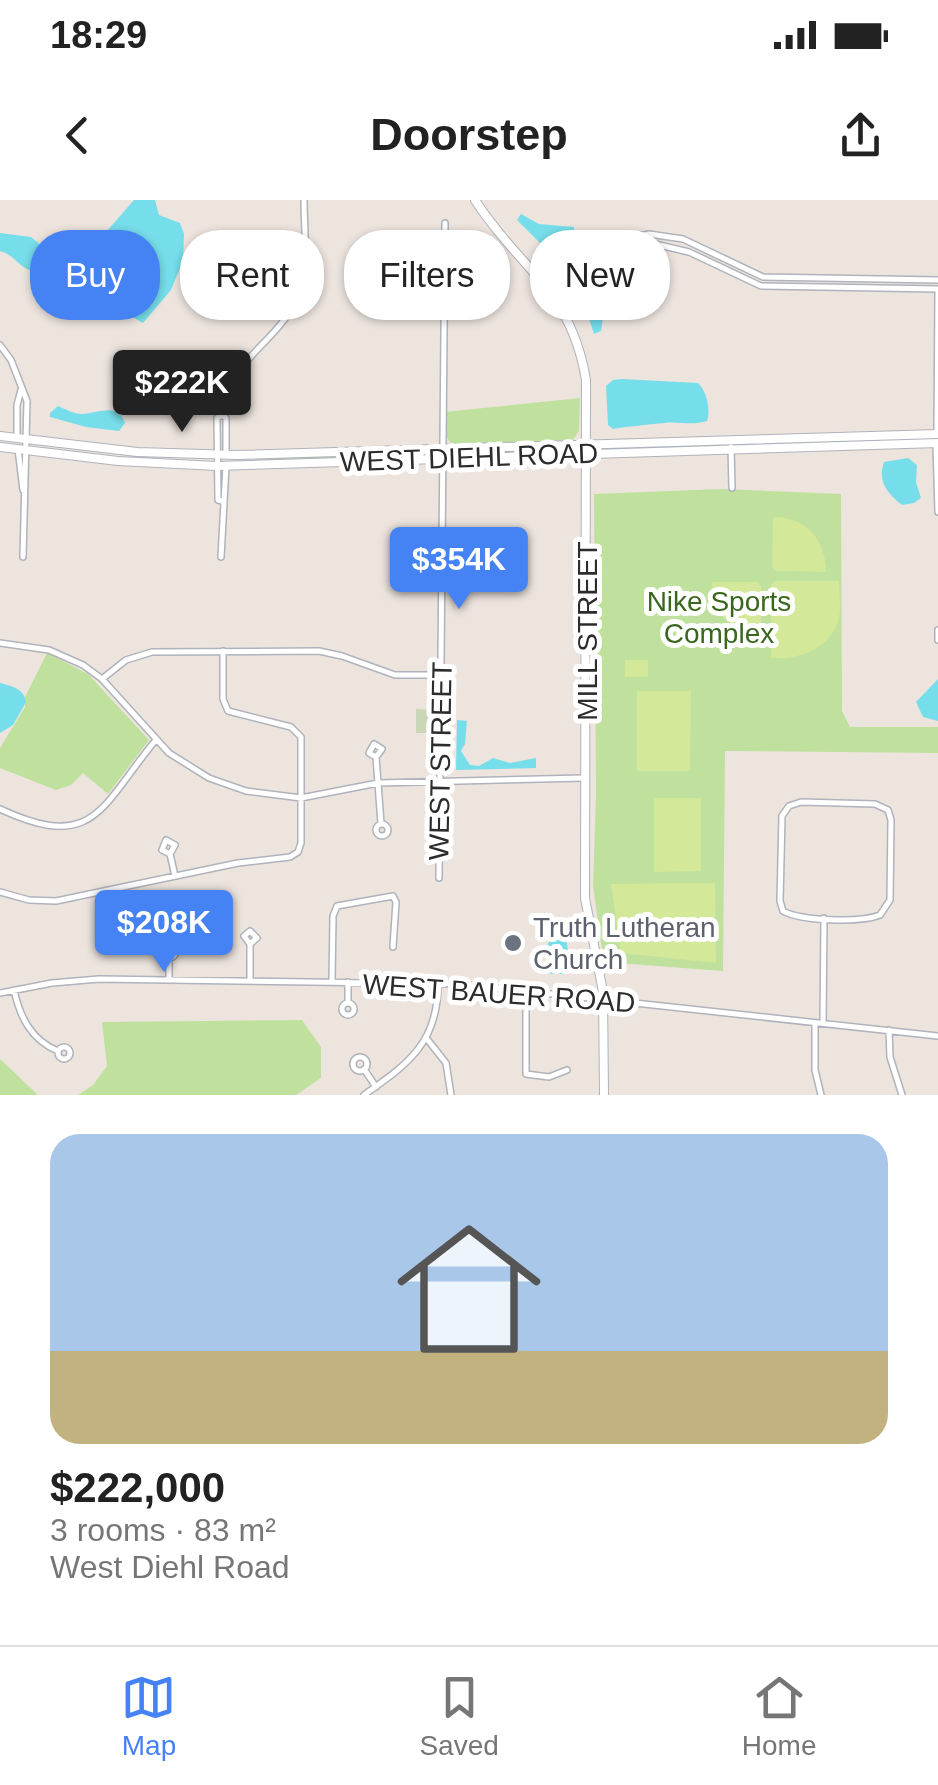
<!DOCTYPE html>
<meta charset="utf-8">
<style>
:root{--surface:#fff;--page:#f2f2f2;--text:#222;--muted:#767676;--line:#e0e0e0;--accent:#4582f3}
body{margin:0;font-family:Helvetica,sans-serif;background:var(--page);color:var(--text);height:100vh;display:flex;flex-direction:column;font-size:38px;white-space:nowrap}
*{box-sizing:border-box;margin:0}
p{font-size:32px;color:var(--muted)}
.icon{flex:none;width:55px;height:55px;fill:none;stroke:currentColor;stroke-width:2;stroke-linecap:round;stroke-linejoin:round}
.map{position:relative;height:895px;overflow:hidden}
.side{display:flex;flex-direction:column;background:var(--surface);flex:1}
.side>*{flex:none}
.hud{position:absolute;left:30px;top:30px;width:880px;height:90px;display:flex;gap:20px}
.price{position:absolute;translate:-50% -85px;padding:0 22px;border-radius:10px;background:var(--accent);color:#fff;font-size:32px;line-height:65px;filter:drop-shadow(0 2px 5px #0008)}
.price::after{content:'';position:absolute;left:50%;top:60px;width:30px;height:22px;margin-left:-15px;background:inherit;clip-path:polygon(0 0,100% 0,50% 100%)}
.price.selected{background:#222;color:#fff}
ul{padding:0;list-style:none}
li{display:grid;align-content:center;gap:20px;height:530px;padding:0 50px}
li span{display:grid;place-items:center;height:310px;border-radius:30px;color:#555}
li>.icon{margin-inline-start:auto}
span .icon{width:180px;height:180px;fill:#fffc;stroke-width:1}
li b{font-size:42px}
.tag{padding:0 35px;border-radius:40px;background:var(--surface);box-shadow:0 2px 8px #0004;font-size:35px;line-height:90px}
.tag.selected{background:var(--accent);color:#fff}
.status{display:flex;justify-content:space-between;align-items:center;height:70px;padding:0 50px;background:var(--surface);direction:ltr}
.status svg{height:28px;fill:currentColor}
header{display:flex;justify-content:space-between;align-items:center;height:130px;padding:0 50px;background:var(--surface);font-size:45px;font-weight:800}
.menu{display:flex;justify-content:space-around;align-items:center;height:140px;border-top:2px solid var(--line);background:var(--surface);font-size:28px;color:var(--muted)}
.menu a{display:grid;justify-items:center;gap:5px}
.menu .selected{color:var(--accent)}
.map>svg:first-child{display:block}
.green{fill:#bfe19d}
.cemetery{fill:#cbd6b6}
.pitch{fill:#d3e899}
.water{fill:#76deea}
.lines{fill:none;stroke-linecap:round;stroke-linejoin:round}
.street-casing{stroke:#afb3bb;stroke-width:8}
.secondary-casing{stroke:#afb3bb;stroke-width:10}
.street{stroke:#fff;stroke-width:5}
.secondary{stroke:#fff;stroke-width:8}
.worship-dot{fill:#6b7280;stroke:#fff;stroke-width:4}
.labels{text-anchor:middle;stroke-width:10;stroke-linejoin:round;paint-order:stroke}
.street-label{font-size:28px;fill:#2c2c2c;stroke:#fff}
.park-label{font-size:28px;fill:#39671d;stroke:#fff}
.worship-label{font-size:28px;fill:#5b616d;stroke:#fff;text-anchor:start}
</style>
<div class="status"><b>18:29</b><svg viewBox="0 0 49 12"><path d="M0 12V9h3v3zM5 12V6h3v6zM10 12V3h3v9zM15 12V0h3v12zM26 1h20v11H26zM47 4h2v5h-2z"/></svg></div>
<header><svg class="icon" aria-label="back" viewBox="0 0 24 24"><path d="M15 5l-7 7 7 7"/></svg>Doorstep<svg class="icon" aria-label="share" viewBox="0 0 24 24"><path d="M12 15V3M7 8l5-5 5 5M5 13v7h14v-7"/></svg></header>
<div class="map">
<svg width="938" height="895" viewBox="0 0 938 895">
<rect width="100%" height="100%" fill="#ede4de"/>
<!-- green -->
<path class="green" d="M580 198 579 231 573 240 453 246 447 238 445 212Z
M433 252 359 259 237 262 311 255Z
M722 289 841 294 842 511 850 527H938V553L725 551 723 771 604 762 593 686 596 593 594 294Z
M47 453 88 474 149 540 108 594 83 573 71 585 56 590 0 568V548L25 507V497Z
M302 820 321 847V878L296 895H78L93 885 107 866 102 822Z
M0 858V859L38 895H0Z"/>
<!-- cemetery -->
<path class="cemetery" d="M416 509 434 510V533H416Z"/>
<!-- pitch -->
<path class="pitch" d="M773 317C806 317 826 340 826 372L777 371 772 367Z
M775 381H839C839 394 842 410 838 422 830 448 797 461 771 458V384Z
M712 382H758L761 386V432C732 432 710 413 712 382Z
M625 460H648V477H625Z
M637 491H691L690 571H637Z
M654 598H701V671L654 672Z
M715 683 716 763 621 753 611 684Z"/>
<!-- water -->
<path class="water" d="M134 0H155L159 15 180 23 184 34 183 61 171 90 143 123 129 115 101 85 93 70 70 55 93 47Z
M521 14 539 24 574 27V32L561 47 546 49 517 20Z
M0 33 31 37 52 54 53 63 38 72C20 71 16 55 0 51Z
M594 78 603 79C604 94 604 116 601 131L594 134 583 100Z
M622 179 698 183C707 192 711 210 707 221 691 226 679 221 664 223 646 225 630 226 613 229L608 225 606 186 613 180Z
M58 206C65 209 74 214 82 214 99 213 117 202 125 223L119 231 86 227 50 217V213Z
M908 258 917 265 916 282 921 298 914 303 902 305C888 294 877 282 884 262Z
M938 479V521L923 517 916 502Z
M0 483C11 486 24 488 26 502L13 525 0 533Z
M457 520 467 521 465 544 461 551 470 565 479 566 493 558 510 563 536 558V568L456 570Z
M554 719 562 721 564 726 571 770 566 774H551L547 768 549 734Z"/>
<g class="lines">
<!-- street casing -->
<g class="street-casing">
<path id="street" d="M545 83 589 51 609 42 649 34 683 39 763 77 938 80
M550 90 612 50 655 44 689 52 761 86 938 89
M0 145 11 160 27 201 23 357
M222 215 226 218V255
M937 234 938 90
M17 238V205L21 190
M936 245 938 312
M731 247 732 288
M18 249 23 290
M222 301 218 300 217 218 222 215C226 162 276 144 296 100 310 70 304 32 304 0
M221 357 226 266
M938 430V440
M0 443 49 450 83 465 102 479 169 553 209 578 246 591 301 598 378 583 584 578
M102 479 126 460 152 452 319 451 342 456 395 475H441
M376 557 369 553 374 544 382 549 376 557 381 623
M801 602 875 604 888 610 891 620 890 700 880 715C860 723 801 721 783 711L780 701 782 616 789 606Z
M0 609C95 653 101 606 155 541
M376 630a6 6 0 1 1 12 0a6 6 0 1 1-12 0Z
M170 654 162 650 166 640 175 645 170 654 175 676
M439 678 445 23
M0 692 29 700 56 701 238 663 290 657 298 652 301 643V537L291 527 228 511 223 499V451
M162 751a7 7 0 1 1 14 0a7 7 0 1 1-14 0Z
M169 758V780
M250 780V744L257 738 250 731 244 736 250 744
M332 782 333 716 337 706 393 696 396 702 393 747
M348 782V802
M14 790C20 817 31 840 58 851
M526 790V874L549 877 567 870
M0 793 52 783 99 779 460 784 938 836
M342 809a6 6 0 1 1 12 0a6 6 0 1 1-12 0Z
M823 823 824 718
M815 824V870L821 895
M889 830 890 857 902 895
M427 839 446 863 451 895
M58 853a6 6 0 1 1 12 0a6 6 0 1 1-12 0Z
M353 864a7 7 0 1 1 14 0a7 7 0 1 1-14 0Z
M364 869 376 887
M364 895C408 864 438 843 438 784"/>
</g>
<!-- secondary casing -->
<g class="secondary-casing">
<path id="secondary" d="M475 0C519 69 571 89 586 180L585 698 603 792 604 895
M562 110 569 76
M0 236 137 252 237 255 938 234
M0 247 118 261 217 266 938 243"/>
</g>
<!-- street -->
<use href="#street" class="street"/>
<!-- secondary -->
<use href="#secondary" class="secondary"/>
</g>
<!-- markers -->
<circle class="worship-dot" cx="513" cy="743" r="10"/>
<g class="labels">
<!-- street labels -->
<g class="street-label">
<text transform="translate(469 257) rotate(-2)" y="10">WEST DIEHL ROAD</text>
<text transform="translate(587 431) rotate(-90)" y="10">MILL STREET</text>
<text transform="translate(440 561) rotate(-89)" y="10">WEST STREET</text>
<text transform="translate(499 793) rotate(4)" y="10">WEST BAUER ROAD</text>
</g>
<!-- park labels -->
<g class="park-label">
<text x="719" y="411">Nike Sports<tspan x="719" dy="32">Complex</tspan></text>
</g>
<!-- worship labels -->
<g class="worship-label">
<text x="533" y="737">Truth Lutheran<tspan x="533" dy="32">Church</tspan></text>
</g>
</g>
</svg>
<b class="price selected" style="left:182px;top:235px">$222K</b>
<b class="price" style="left:459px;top:412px">$354K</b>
<b class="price" style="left:164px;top:775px">$208K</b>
<div class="hud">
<a class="tag selected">Buy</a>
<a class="tag">Rent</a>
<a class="tag">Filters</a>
<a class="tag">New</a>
</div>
</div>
<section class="side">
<ul>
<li><span style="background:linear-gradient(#a9c7e8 70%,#c2b280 0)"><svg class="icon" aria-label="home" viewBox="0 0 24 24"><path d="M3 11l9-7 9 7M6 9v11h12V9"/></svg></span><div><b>$222,000</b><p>3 rooms · 83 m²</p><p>West Diehl Road</p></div></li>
</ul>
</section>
<nav class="menu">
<a class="selected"><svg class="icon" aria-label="map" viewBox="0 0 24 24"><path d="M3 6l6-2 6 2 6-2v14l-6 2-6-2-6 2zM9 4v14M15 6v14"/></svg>Map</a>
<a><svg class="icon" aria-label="saved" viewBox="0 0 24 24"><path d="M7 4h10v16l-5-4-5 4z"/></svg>Saved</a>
<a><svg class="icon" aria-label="home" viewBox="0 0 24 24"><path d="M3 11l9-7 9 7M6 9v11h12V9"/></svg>Home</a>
</nav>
